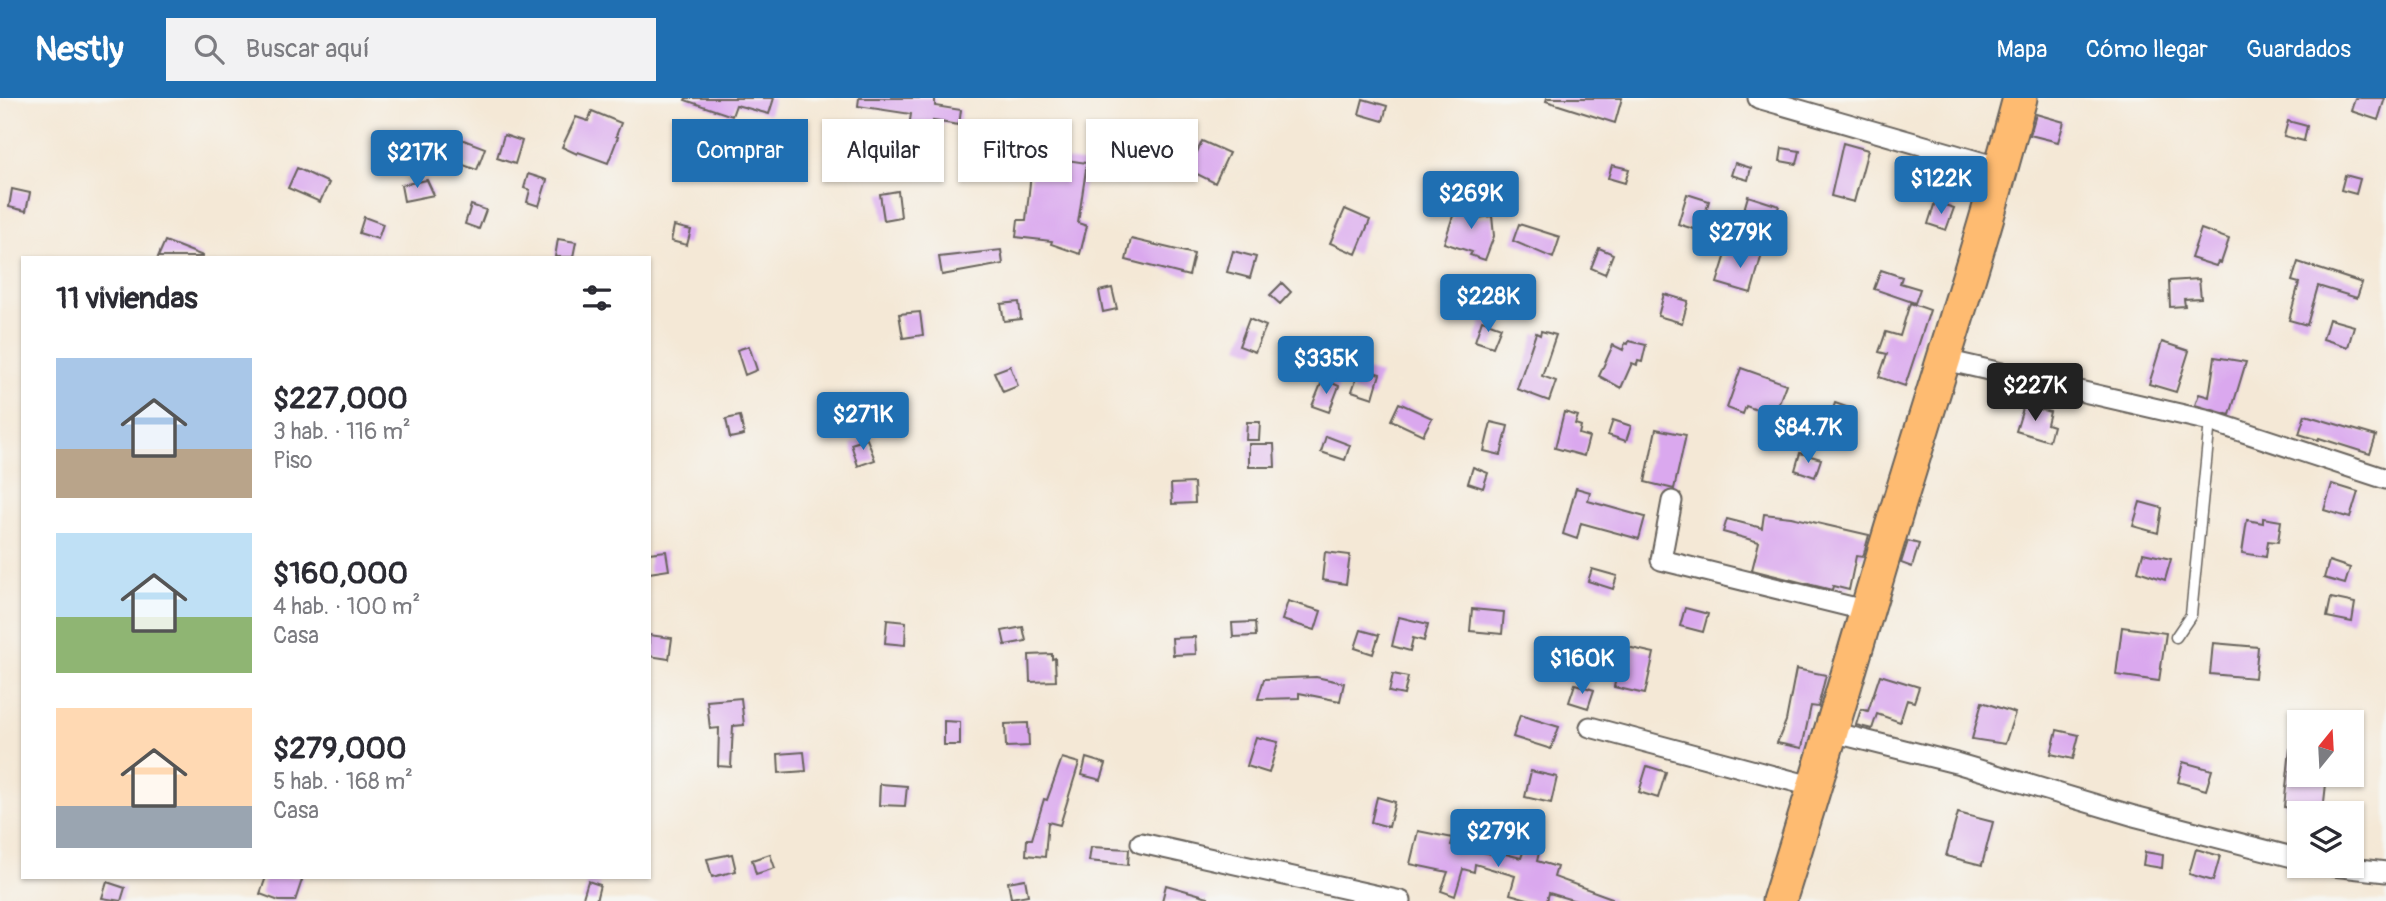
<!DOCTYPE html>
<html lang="es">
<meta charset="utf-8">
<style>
:root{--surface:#fff;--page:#f2f2f3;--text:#2b2b33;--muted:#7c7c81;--accent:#1f6fb2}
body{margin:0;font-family:Pangolin,sans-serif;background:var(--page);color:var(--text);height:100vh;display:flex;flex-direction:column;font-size:26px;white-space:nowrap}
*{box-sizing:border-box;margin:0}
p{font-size:23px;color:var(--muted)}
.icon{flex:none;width:38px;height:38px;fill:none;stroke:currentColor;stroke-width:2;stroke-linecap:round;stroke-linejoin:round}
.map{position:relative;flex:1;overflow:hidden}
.sheet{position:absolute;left:21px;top:158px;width:630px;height:623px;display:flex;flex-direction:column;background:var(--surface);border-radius:0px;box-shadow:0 2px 5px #0004}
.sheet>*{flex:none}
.guide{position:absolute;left:672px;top:21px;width:665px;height:63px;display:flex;gap:14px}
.needle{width:46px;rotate:18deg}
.fabs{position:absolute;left:2287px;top:612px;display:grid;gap:14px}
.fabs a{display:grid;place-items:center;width:77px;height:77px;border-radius:0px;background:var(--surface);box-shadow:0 2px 5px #0004;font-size:35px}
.price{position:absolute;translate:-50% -60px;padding:0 16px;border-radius:7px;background:var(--accent);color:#fff;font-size:23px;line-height:46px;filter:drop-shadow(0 2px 4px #0008)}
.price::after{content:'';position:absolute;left:50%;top:42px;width:21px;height:16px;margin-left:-10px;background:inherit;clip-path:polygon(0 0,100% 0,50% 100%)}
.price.on{background:#222;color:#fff}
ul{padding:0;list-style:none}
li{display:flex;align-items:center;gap:21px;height:175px;padding:0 35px}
li span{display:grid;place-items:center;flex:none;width:196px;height:140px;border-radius:0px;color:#555}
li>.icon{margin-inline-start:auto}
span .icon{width:84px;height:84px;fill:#fffc;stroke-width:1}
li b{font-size:30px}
h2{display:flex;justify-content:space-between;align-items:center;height:84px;padding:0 35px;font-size:30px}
.chip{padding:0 24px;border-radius:0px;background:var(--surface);box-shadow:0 2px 5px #0004;font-size:24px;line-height:63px}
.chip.on{background:var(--accent);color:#fff}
header{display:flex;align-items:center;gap:42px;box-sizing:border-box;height:98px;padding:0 35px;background:var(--accent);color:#fff}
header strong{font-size:33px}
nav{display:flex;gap:38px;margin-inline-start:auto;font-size:24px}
.search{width:490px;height:63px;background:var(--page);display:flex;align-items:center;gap:18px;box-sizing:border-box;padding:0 24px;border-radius:0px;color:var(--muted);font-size:26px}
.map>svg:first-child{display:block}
.building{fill:#daa8ee}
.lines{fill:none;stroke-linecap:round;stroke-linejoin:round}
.service-casing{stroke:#68635d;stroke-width:13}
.minor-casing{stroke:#68635d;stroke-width:23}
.trunk-casing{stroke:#68635d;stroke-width:37}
.service{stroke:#fff;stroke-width:10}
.minor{stroke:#fff;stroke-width:19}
.trunk{stroke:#febb71;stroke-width:33}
</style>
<header>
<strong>Nestly</strong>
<div class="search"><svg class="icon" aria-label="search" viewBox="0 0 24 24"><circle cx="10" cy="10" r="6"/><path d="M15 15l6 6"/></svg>Buscar aquí</div>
<nav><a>Mapa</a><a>Cómo llegar</a><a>Guardados</a></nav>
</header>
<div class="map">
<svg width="2386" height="803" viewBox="0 0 2386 803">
<rect width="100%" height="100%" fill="#f6f6f2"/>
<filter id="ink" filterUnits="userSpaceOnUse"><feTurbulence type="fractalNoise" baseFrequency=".0143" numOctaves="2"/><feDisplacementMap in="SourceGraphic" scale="14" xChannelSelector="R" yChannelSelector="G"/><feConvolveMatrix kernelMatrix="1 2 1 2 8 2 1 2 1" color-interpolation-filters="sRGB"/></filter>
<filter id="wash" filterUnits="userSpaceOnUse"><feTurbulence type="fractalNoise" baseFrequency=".00686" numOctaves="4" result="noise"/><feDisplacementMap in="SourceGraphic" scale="28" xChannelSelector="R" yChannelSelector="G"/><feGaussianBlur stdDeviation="1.57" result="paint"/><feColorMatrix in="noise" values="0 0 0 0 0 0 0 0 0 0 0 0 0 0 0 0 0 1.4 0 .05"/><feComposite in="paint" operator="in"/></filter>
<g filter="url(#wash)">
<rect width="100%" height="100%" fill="#f4e8d6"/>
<g id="blocks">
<!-- building -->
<path class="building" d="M686 0H774L769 16 736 7 732 18 685 2Z
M859 0H935V8L961 12 959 27 933 23 932 31 909 29 911 16 858 8Z
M1547 0H1622L1615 25 1546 3Z
M2355 0H2385L2378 22 2351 13Z
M1363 1 1387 8 1383 23 1359 16Z
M592 13 621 25 616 38 618 39 608 65 578 54 577 56 562 49 576 19 588 23Z
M2036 16 2064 24 2058 44 2030 37Z
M2288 23 2307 28 2304 43 2284 38Z
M504 37 522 43 515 66 497 60Z
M461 41 485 50 477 72 452 63Z
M1202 43 1229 55 1215 85 1189 72Z
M1843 45 1868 52 1854 104 1831 98Z
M1782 50 1800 53 1797 66 1780 63Z
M1033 57 1087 65 1078 125 1087 128 1080 156 1051 146 1052 143 1016 139 1018 122H1026Z
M1735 65 1751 70 1748 82 1731 77Z
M1612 67 1629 71 1625 85 1608 80Z
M297 70 329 85 320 104 288 90Z
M528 76 547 82 539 108 527 104 530 92 524 90Z
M2345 77 2360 81 2356 96 2341 92Z
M427 82 434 97 404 103 401 87Z
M12 91 30 95 26 113 9 109Z
M898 93 901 119 884 122 880 96Z
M1687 96 1709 103 1700 133 1678 126Z
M1748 98 1779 108 1771 132 1741 122Z
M1458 103 1480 110 1477 120 1492 118 1494 138 1485 162 1470 157 1472 154 1444 145Z
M1935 104 1954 110 1946 132 1928 126Z
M471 107 486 112 479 131 465 126Z
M1345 111 1370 122 1356 156 1330 145Z
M364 119 383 126 378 141 359 135Z
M1519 126 1560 139 1553 160 1513 143Z
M674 128 691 132 687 147 671 143Z
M2201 131 2229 141 2221 165 2218 164 2216 168 2191 160Z
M558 141 576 144 573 159H555Z
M1131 141 1194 156 1189 178 1126 162Z
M165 143 203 158V159H158Z
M1599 150 1613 156 1605 176 1591 170Z
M1728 150 1744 155 1745 151 1762 156 1751 195 1717 185Z
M1001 152 1003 166 942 177 939 159Z
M1233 153 1256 159 1250 180 1227 174Z
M2298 164 2362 185 2357 200 2318 188 2307 227 2289 222 2299 185 2292 183Z
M1881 172 1902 179 1900 185 1920 191 1915 205 1874 191Z
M2199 181 2201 200 2184 201 2185 208 2170 209 2169 183Z
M1282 185 1291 194 1280 206 1270 197Z
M1112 190 1117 211 1103 214 1099 193Z
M1664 196 1688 203 1682 225 1658 218Z
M1019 204 1021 221 1004 223 1001 206Z
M1910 205 1930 212 1905 288 1879 279 1887 256 1879 254 1886 234 1900 238Z
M920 214 923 237 903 240 899 216Z
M1249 221 1266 228 1255 254 1239 248Z
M2329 221 2354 228 2348 249 2323 241Z
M1482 222 1501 229 1493 249 1475 243Z
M1541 233 1556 237 1542 278 1556 283 1549 303 1517 291 1536 235 1540 237Z
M1629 243 1646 247 1642 264 1638 263 1637 267 1632 265 1621 290 1599 278 1613 247 1623 252 1625 245 1628 246Z
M2162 244 2189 253 2176 294 2149 286Z
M1310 246 1326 252 1316 278 1300 272Z
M749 248 757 272 745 277 737 252Z
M2215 259 2246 264 2230 317 2195 307 2199 296 2209 299Z
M1010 268 1018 288 1003 294 994 274Z
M1360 270 1380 276 1373 300 1352 293Z
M1741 270 1786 286 1774 318 1746 308 1743 316 1727 310Z
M1323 281 1339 288 1329 314 1312 308Z
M1399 305 1432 320 1423 337 1391 322Z
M1835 305 1852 311 1848 325 1830 319Z
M2024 307 2050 314 2047 326 2053 328 2049 343 2016 333Z
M1564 314 1578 318 1575 326 1581 328 1579 336 1589 339 1584 358 1555 350Z
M2305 317 2376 338 2370 356 2319 340 2318 342 2299 336Z
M740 318 744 337 730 340 726 321Z
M1613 322 1631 328 1626 343 1608 337Z
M1247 324H1260L1259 342H1246Z
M1491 324 1508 328 1501 357 1484 353Z
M1656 331 1686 337 1674 391 1645 384Z
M1326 338 1350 347 1345 362 1321 354Z
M867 341 875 362 858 368 851 346Z
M1249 346H1274L1275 369H1249Z
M1800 355 1821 361 1815 379 1795 372Z
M1473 369 1488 375 1483 390 1468 385Z
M1194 385 1195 405 1172 406 1171 386Z
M2332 386 2358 394 2350 420 2324 412Z
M1576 390 1590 394 1588 403 1645 419 1639 441 1581 425 1577 441 1563 436Z
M2140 404 2162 410 2158 435 2133 428Z
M1764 416 1791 419 1869 437 1863 459 1856 458 1849 492 1833 488 1832 492 1752 472 1759 444 1723 434 1727 421 1762 430Z
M2263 420 2281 423 2278 444 2268 443 2266 459 2242 455 2247 422 2263 425Z
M1908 443 1919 446 1912 469 1901 465Z
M666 453 669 472 649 475V455Z
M1325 454 1350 457 1346 486 1322 482Z
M2143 455 2171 461 2165 482 2138 473Z
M2329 463 2350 470 2345 486 2324 480Z
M1592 471 1617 478 1613 491 1588 483Z
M2331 500 2355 505 2352 524 2327 519Z
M1288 503 1321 513 1315 532 1282 522Z
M1685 510 1708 516 1703 534 1680 528Z
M1472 511 1504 514 1502 536 1470 533Z
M1399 519 1428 526 1424 543 1413 540 1410 553 1392 548Z
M887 522 906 524 905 547 885 545Z
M1255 524 1256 538 1233 539 1232 525Z
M1023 529 1026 543 1005 547 1002 533Z
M2122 529 2166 535 2159 583 2116 577Z
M1361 532 1379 537 1373 556 1355 550Z
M649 537 672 540 669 561 649 558Z
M1195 539 1196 556 1173 557 1172 540Z
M2213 545 2258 549 2255 580 2210 576Z
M1623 548 1654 555 1645 596 1614 589Z
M1052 556V561L1055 560 1056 583 1030 584 1029 557Z
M1796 571 1826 577 1818 609 1811 608 1802 650 1777 645 1786 623Z
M1393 576 1408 579 1404 597 1389 594Z
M1880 577 1919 589 1914 604 1907 602 1900 624 1877 616 1872 631 1856 627 1861 611 1868 613Z
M1316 579 1344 585 1340 603 1299 595V600L1258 601 1264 581Z
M1575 586 1594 592 1588 610 1569 604Z
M741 600 744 627 733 628 731 669 718 668 719 630 710 631 707 603Z
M1982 604 2015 615 2005 646 1972 641Z
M1520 617 1559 629 1551 651 1513 639Z
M944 623 960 624V647H944Z
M1028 625 1029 648 1006 649 1005 626Z
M2057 632 2079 637 2073 661 2051 656Z
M1256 639 1278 644 1269 675 1247 668Z
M2290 651 2300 652V677H2327L2323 713 2284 709Z
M804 654 806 673 779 675 778 656Z
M1062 660 1079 665 1060 727 1048 724 1045 759 1026 757 1027 741H1032L1044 701 1047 702Z
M1086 660 1106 666 1101 682 1082 677Z
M2183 664 2212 672 2206 692 2178 684Z
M1647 668 1666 674 1658 700 1639 694Z
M1531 673 1557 679 1551 705 1525 699Z
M880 686 907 688 905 708 879 707Z
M1377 699 1395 704 1389 729 1371 724Z
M1958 715 1993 724 1982 767 1946 758Z
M1418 733 1453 740 1451 747 1497 757 1498 754 1521 760 1527 743 1541 747 1537 763 1557 769 1554 779 1612 800V803H1576L1549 795 1547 803H1535L1510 796 1515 778 1475 766 1474 774 1463 771 1455 798 1441 793 1448 774 1410 766Z
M1091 749 1129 751 1128 767 1089 763Z
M2196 751 2220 758 2213 783 2189 776Z
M2145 754 2163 757 2162 770 2143 767Z
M732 756 736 773 712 779 707 761Z
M770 756 775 770 756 776 752 762Z
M266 779H303L295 803H279L260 796Z
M1025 781 1028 797 1011 800 1008 784Z
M588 783 600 787 596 803H582Z
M107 784 125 790 121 803 102 800Z
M1166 787 1208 799 1207 803H1162Z"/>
</g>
</g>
<g filter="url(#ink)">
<use href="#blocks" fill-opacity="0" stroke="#68635d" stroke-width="2"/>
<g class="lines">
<!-- service casing -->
<g class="service-casing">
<path id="service" d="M2176 539 2191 517 2210 323"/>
</g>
<!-- minor casing -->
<g class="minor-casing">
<path id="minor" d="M1758 0 2001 70
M1945 262 2210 323 2386 381
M1672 403 1661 462 1868 513
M1590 629 1815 689
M1832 634 1956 665 2134 718 2300 761
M1141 745 1401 803
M2333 768 2386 774"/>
</g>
<!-- trunk casing -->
<g class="trunk-casing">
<path id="trunk" d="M1779 803C1817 683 1852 563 1888 442 1932 295 1981 149 2020 0"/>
</g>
<!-- service -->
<use href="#service" class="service"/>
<!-- minor -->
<use href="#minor" class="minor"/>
<!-- trunk -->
<use href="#trunk" class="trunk"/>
</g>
</g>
</svg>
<div class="fabs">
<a><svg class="needle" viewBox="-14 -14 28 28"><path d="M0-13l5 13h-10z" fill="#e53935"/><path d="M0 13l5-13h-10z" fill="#7c7c81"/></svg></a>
<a><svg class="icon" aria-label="layers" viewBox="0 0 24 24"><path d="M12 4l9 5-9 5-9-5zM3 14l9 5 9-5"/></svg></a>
</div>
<b class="price" style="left:417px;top:92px">$217K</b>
<b class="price" style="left:1941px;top:118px">$122K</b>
<b class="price" style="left:1471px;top:133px">$269K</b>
<b class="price" style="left:1740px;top:172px">$279K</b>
<b class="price" style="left:1488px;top:236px">$228K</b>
<b class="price" style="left:1326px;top:298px">$335K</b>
<b class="price on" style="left:2035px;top:325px">$227K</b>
<b class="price" style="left:863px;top:354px">$271K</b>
<b class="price" style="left:1808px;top:367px">$84.7K</b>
<b class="price" style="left:1582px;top:598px">$160K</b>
<b class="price" style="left:1498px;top:771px">$279K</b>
<div class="guide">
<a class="chip on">Comprar</a>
<a class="chip">Alquilar</a>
<a class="chip">Filtros</a>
<a class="chip">Nuevo</a>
</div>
<section class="sheet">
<h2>11 viviendas<svg class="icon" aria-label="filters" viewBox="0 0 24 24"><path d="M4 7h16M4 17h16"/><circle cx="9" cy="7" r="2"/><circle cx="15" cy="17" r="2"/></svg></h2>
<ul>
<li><span style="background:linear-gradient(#a9c7e8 65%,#b9a48a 0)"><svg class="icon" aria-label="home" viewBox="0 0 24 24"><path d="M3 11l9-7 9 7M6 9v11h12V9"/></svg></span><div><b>$227,000</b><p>3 hab. · 116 m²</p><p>Piso</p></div></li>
<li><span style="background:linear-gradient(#bfe0f5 60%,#8fb573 0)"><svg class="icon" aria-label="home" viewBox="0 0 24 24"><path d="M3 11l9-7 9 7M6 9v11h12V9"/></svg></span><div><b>$160,000</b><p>4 hab. · 100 m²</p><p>Casa</p></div></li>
<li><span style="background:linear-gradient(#ffd9b3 70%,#9aa5b1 0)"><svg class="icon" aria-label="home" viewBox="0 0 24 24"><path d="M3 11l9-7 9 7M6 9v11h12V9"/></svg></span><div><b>$279,000</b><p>5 hab. · 168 m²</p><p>Casa</p></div></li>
</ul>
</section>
</div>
